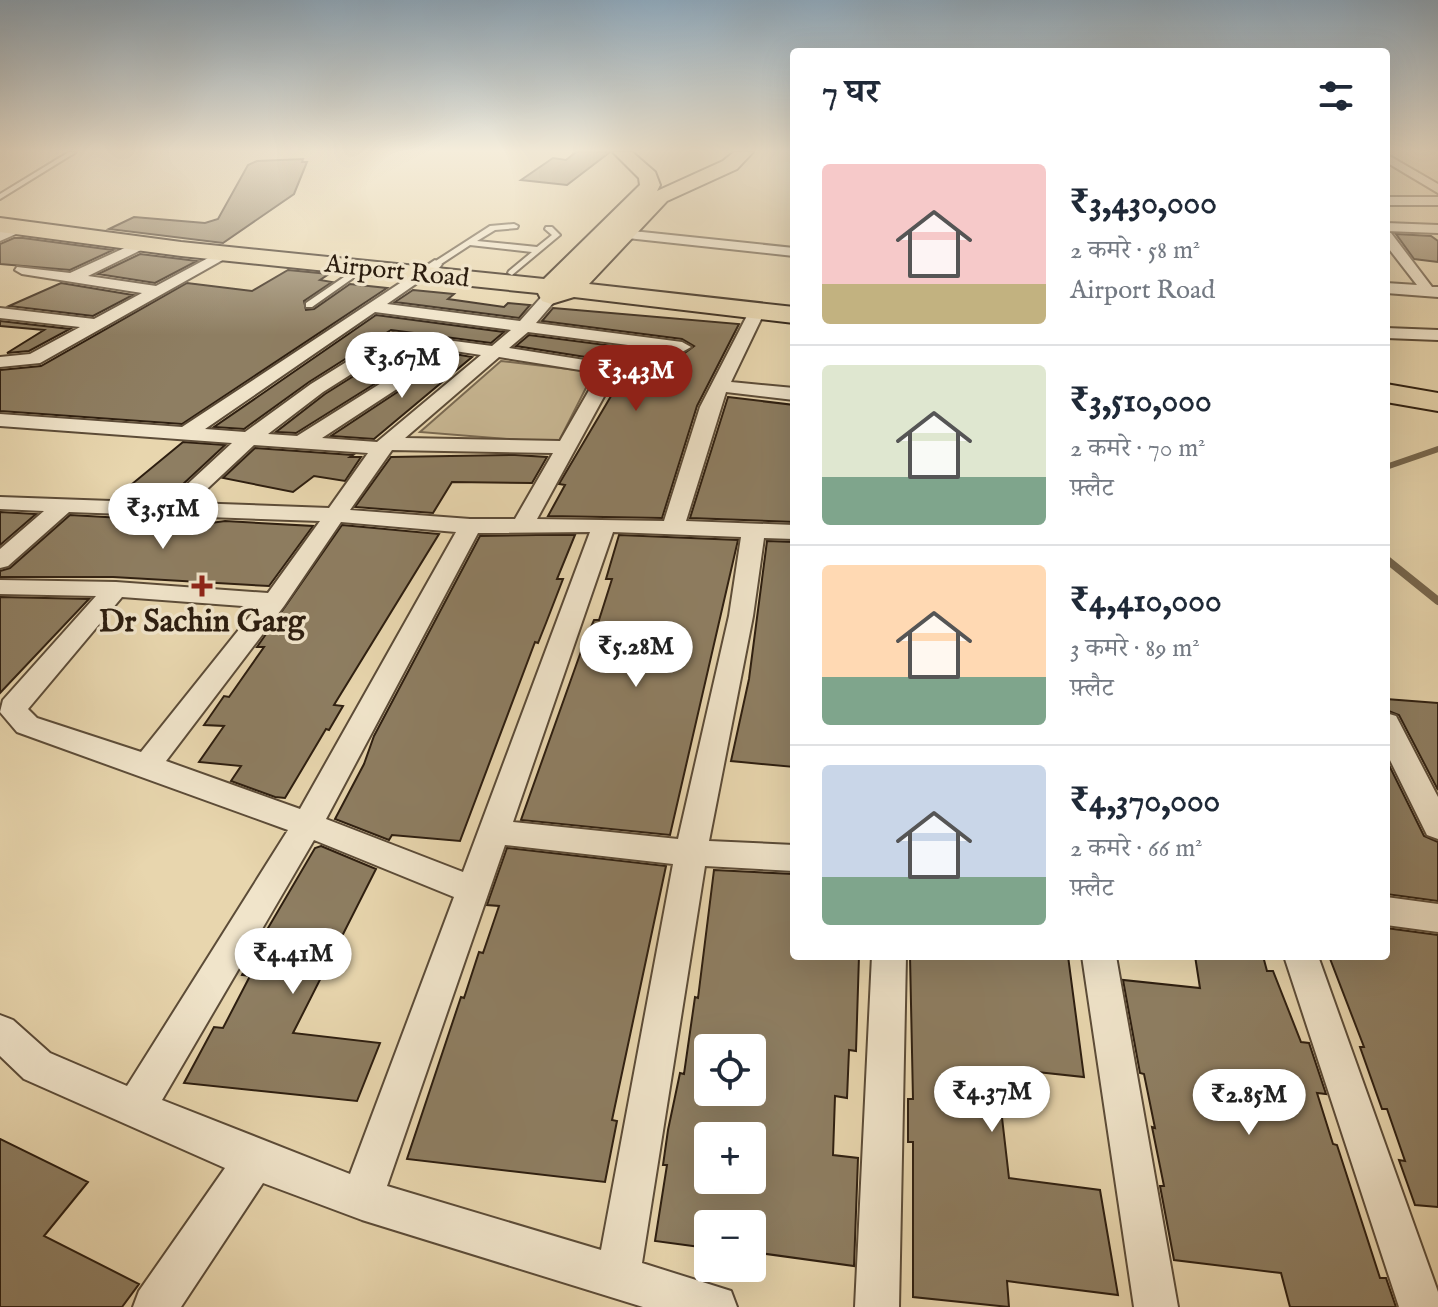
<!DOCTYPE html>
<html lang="hi">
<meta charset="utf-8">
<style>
:root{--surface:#fff;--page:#f6f6f7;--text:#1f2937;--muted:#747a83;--line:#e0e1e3;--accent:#8f2418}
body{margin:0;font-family:"IM FELL English","Noto Serif Devanagari",serif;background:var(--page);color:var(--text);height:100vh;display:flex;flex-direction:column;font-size:30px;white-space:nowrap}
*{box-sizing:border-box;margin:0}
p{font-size:26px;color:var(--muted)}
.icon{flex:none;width:44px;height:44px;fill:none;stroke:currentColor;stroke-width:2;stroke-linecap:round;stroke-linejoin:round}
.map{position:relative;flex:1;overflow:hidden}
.details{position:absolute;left:790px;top:48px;width:600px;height:912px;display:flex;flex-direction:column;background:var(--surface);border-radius:8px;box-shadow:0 8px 32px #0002}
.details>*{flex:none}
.fabs{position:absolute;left:694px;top:1034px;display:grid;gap:16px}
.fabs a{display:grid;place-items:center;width:72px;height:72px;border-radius:8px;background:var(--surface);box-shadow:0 8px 32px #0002;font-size:40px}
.price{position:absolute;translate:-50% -68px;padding:0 18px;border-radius:28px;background:#fff;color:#222;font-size:26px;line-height:52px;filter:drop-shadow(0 2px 4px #0008)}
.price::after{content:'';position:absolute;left:50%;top:48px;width:24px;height:18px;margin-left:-12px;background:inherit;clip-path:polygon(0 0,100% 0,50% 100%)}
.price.active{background:var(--accent);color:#fff}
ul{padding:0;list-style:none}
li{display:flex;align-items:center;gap:24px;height:200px;padding:0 32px}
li+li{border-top:2px solid var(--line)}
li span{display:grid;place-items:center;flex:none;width:224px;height:160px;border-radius:8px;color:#555}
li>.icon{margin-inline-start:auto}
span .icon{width:96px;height:96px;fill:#fffc;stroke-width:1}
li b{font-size:34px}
h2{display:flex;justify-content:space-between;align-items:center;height:96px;padding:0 32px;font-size:34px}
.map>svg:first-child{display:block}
.green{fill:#c8b793;stroke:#7a6a52;stroke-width:2}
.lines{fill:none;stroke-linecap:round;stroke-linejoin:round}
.stream-far1{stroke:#77674e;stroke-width:6}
.stream{stroke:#77674e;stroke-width:8}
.building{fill:#8e7e62;stroke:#2d1e10;stroke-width:2;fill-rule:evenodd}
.lane-casing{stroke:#5c4c38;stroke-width:4}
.street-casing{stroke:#5c4c38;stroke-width:4}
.primary-casing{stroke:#2d1e10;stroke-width:4}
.lane{fill:#f0e4ca;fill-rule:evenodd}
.street{fill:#f0e4ca;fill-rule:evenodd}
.primary{fill:#e8d6ae;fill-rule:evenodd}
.poi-dot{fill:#8f2418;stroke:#f0e4ca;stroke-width:3}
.labels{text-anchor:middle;stroke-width:7;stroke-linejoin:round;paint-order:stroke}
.far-street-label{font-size:26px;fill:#2d1e10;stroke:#f0e4ca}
.poi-label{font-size:32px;font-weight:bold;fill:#2d1e10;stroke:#f0e4ca}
</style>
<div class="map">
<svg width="1438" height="1307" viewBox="0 0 1438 1307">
<rect width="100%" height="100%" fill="#e8d6ae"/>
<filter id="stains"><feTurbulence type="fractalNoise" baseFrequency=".0025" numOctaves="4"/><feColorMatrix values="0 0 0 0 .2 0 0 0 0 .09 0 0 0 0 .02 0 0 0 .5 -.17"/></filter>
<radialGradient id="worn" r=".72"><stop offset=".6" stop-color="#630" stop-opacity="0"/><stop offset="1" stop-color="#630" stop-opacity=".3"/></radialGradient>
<!-- green -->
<path class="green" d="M501 361 594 372 558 443 420 432Z"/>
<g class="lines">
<!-- stream-far1 -->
<path class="stream-far1" d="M1386 467 1438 449"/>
<!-- stream -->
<path class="stream" d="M1386 559 1438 601"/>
</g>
<!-- building -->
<path class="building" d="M576 152H610L567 185 521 180 553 158 566 160Z
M303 159 302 162H307L294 194 223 243 109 229 134 217 205 223 218 219 248 165 257 161Z
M1396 234 1431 236 1438 241V262L1414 259Z
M14 238H23L113 250 70 270 0 264V244Z
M140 254 181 259 197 261 155 283 98 274Z
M288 270 329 274 320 280 332 282 304 301 306 310 314 309 350 284 387 288 182 424 0 411V370L41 366 187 283 252 291Z
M61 283 133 295 93 316 9 306Z
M413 290 454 294 448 299 504 307 508 303 530 305 519 318 395 302Z
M553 308 739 324 697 406 662 518 548 516 565 485 559 484 630 364 516 346 529 335 682 355 694 346 682 339 542 321Z
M376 315 504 332 491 343 391 330 309 382 244 429 214 427Z
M0 321 70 329 29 351 7 353 44 330 0 326Z
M403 345 423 349 392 373 296 433 276 432 325 394Z
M449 353 472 357 374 439 331 436 408 385Z
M728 397 794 405V522L690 518Z
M183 442 225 445 166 500 115 498Z
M255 448 353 455 350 457H361L345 481 314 476 293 492 223 478Z
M515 455 547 457 532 483 452 482 433 513 355 507 391 457Z
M0 512 36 514 0 545Z
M70 515 211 523 225 521 313 526 269 586 113 577H0V571L10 568Z
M342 525 439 534 334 705 343 706 329 730 326 729 285 798 275 797 231 781 241 766 199 762 224 726 204 725 224 696 229 697 264 647H257Z
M537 535H575L557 579H563L546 623 538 643 535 642 460 841 392 835 389 840 335 819 364 764 374 736 480 536Z
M619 535 738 540 670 835 521 820 584 643 594 620H599L612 579H606Z
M767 541 794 542V767L731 761 749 679Z
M0 597 89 599 0 693Z
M1386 699 1438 703V790L1399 715 1386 710Z
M1386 759 1424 836 1438 842V901L1386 894Z
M321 846 376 869 293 1033 380 1043 357 1101 184 1083 214 1027 223 1028 250 976 242 975 261 940 315 848Z
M507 848 666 866 612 1120 617 1121 605 1182 407 1159 461 997 464 998 479 952 483 953 499 906 487 905Z
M714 870 794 874V956H859L856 1051 849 1050 847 1098 835 1096 833 1155 858 1158 854 1266 752 1252V1224H708V1248L655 1241 667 1165H663L668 1130 680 1073 684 1074 695 997 698 998ZM708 1048H752V1092H708ZM708 1136H752V1188L708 1182Z
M1386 928 1438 935V1207L1415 1205 1399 1160 1405 1161 1387 1109H1382L1360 1047H1364L1329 956H1386Z
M910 956H1068L1084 1077 991 1067 994 1109H1001L1009 1178 1100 1190 1118 1295 1007 1281 1009 1307 913 1297V1142H908V1099H913Z
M1195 956H1263L1267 971H1273L1301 1042 1309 1043 1326 1094 1317 1093 1333 1144 1337 1145 1380 1278H1386L1396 1307H1290L1281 1273 1174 1260 1160 1186H1164L1152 1127 1155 1128 1144 1074 1140 1073 1123 980 1200 988Z
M0 1139 88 1182 44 1236 139 1284 122 1307H0Z"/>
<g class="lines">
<!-- lane casing -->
<g class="lane-casing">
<path id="lane" d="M69 152H76L0 199V194Z
M514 224 518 226 517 228 495 230 477 241 537 247 552 235 545 229 546 227H552L560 235 512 275 508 273 509 271 532 252 470 245 438 266 431 264 490 226Z
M363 264 370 266 312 307H306V303Z"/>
</g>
<!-- street casing -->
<g class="street-casing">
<path id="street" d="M1386 154 1438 184V193L1386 162Z
M1386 197H1438V205H1386Z
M20 223 25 224V230L0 241V232Z
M1386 223 1438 225V233L1386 231Z
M623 230 794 248V256L618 237V231Z
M1386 232 1391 233 1432 287H1438V297L1386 293V283L1417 285 1386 245Z
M142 240 147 241V247L88 276 156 286 223 250 235 253 40 363 0 367V357L30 354 80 327 0 318V308L94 319 142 293 22 274 15 270 17 267 70 273Z
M435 260 442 264 440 267 387 304 520 321 545 293 551 291 559 296 536 323 682 342 691 347 682 352 528 332 509 348 610 364 619 369 537 519 664 521 700 407 751 308 765 311 731 382 794 388V400L726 392 686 521 794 525V539L764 538 753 616 709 841 794 845V871L705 866 642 1263 731 1291 737 1307H643L362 1220 263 1183 181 1307H133L139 1291 225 1168 24 1079 0 1056V1015L13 1020 50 1053 127 1086 288 830 17 732 0 712 3 700 96 596 0 594V580L116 582 268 593 320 521 69 512 8 566 0 568V549L44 511 0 509V497L167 503 232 443 0 426V414L182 427ZM375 312 511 330 492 346 393 333 311 384 245 432 205 429ZM402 342 430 347 394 375 297 436 268 434 323 392ZM448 350 481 355 377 442 322 438 406 383ZM499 357 599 373 560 441 405 438ZM254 445 368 453 329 508 192 503ZM392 450 553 453 515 519H470L350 510ZM341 522 456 532 300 809 166 761 284 606ZM590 532 463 872 326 819 478 533ZM613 532 741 537 729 616 678 839 513 822ZM122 597 257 607 141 752 37 718 28 709ZM314 840 454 897 350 1174 162 1100ZM505 845 673 864 601 1250 387 1186Z
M1386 328 1438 330V340L1386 338Z
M1386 713 1396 716 1438 797V839L1427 835 1386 752Z
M1386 897 1438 904V932L1386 925Z
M872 956H906L899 1307H855Z
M1082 956H1116L1178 1307H1134Z
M1284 956H1318L1438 1292V1307H1399Z"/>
</g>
<!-- primary casing -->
<g class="primary-casing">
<path id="primary" d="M613 152H632L655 172 660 185 657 191 723 161 734 152H753L737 169 667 201 589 284 794 307V323L574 297 551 304 542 301 538 293 181 256 0 232V218L181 242 544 279 640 185 639 178Z
M1386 384 1438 393V411L1386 402Z"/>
</g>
<!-- lane -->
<use href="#lane" class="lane"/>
<!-- street -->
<use href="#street" class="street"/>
<!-- primary -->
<use href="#primary" class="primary"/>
</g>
<!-- sky -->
<linearGradient id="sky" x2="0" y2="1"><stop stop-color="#8ea8bb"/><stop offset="0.45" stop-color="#f5eddb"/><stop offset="1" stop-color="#f5eddb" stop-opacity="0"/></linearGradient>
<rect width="1438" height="335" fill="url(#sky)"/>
<!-- markers -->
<path class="poi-dot" d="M198 574h8v8h8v8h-8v8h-8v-8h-8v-8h8z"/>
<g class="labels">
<!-- far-street labels -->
<g class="far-street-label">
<text transform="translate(397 270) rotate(6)" y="9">Airport Road</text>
</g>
<!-- poi labels -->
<g class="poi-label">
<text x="202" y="631">Dr Sachin Garg</text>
</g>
</g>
<rect width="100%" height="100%" filter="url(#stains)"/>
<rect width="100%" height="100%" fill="url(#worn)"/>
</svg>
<div class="fabs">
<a><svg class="icon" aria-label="locate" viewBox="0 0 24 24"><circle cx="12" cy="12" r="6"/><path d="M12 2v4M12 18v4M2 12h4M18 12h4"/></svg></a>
<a>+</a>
<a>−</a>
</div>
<b class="price" style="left:402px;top:400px">₹3.67M</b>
<b class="price active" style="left:636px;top:413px">₹3.43M</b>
<b class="price" style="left:163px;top:551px">₹3.51M</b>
<b class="price" style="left:636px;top:689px">₹5.28M</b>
<b class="price" style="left:293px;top:996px">₹4.41M</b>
<b class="price" style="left:992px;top:1134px">₹4.37M</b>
<b class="price" style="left:1249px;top:1137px">₹2.85M</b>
<section class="details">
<h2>7 घर<svg class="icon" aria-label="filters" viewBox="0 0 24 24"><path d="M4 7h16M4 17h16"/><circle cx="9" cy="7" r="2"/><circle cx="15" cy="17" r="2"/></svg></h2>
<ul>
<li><span style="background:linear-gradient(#f6c9c9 75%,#c2b280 0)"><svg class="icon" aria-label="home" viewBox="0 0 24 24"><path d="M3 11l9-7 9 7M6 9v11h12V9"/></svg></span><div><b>₹3,430,000</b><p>2 कमरे · 58 m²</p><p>Airport Road</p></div></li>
<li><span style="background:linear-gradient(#dfe7d0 70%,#7fa58c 0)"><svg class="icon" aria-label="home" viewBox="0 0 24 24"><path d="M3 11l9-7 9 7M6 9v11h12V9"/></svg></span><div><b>₹3,510,000</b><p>2 कमरे · 70 m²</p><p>फ़्लैट</p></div></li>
<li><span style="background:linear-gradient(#ffd9b3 70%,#7fa58c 0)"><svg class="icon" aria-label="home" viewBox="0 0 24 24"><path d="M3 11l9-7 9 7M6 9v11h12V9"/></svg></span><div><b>₹4,410,000</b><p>3 कमरे · 89 m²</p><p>फ़्लैट</p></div></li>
<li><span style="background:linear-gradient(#c9d6e8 70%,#7fa58c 0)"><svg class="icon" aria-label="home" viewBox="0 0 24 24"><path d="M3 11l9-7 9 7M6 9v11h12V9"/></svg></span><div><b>₹4,370,000</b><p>2 कमरे · 66 m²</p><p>फ़्लैट</p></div></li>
</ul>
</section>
</div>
